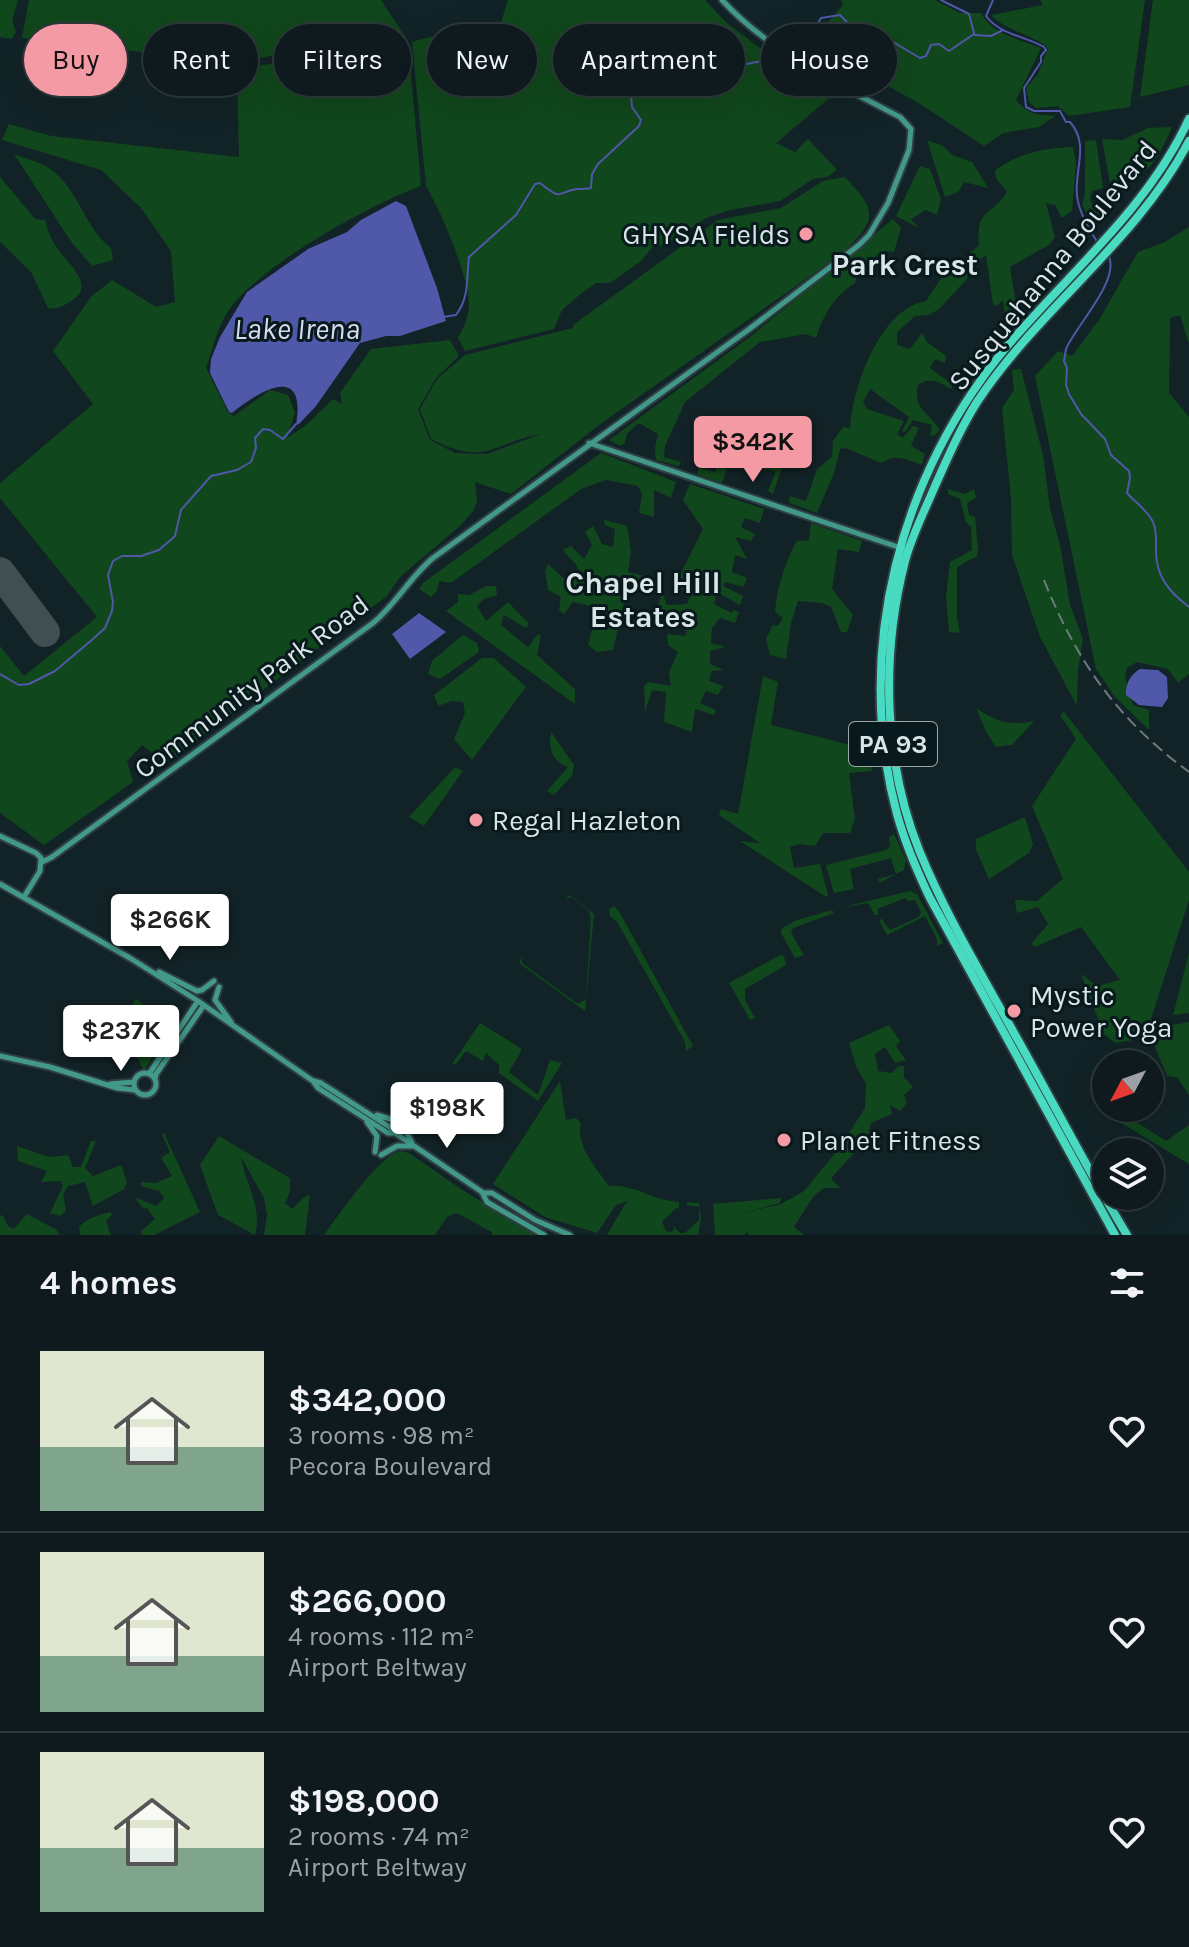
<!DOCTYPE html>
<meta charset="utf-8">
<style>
:root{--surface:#0e1a1d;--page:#172326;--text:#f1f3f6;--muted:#9ba1a4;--line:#2e383b;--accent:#f49aa4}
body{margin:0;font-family:Karla,sans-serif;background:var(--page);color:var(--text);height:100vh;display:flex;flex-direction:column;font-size:30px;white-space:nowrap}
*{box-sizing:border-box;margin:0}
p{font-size:26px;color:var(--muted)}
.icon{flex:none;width:44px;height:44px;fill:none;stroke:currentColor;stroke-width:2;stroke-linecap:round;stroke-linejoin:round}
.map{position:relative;height:1235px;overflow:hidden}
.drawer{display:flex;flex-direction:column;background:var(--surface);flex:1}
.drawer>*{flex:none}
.top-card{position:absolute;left:24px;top:24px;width:1142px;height:72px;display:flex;gap:16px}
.needle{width:52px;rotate:229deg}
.tools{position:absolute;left:1092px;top:1050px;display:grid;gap:16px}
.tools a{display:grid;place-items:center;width:72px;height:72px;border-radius:50%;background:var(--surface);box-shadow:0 8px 32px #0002,0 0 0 2px var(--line);font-size:40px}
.price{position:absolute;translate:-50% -68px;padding:0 18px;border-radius:8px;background:#fff;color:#222;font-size:26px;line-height:52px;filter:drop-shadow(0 2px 4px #0008)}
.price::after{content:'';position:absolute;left:50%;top:48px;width:24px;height:18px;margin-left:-12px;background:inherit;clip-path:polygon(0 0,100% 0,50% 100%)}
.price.current{background:var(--accent);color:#111}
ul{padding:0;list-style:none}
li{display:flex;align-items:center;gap:24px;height:200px;padding:0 40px}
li+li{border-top:2px solid var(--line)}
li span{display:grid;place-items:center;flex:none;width:224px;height:160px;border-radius:0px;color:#555}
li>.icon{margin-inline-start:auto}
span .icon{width:96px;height:96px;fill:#fffc;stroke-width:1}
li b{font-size:34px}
h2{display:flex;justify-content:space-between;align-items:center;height:96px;padding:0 40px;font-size:34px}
.chip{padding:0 28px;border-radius:36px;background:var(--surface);box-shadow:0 8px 32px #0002,0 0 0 2px var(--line);font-size:28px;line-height:72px}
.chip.current{background:var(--accent);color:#111}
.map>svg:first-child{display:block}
.green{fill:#11471c}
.water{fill:#4f58a9}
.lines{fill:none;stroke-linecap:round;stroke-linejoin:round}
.stream{stroke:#4f58a9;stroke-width:2}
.runway{stroke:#404f52;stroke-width:30}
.secondary-casing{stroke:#2e3e42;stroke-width:9}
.highway-casing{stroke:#2e3e42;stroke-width:12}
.secondary{stroke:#439989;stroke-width:5}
.highway{stroke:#48dbc1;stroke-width:8}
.rail{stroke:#6d7b7e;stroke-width:2;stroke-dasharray:12 6;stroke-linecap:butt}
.poi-dot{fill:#f49aa4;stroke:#081a1d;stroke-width:3}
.labels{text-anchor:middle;stroke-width:6;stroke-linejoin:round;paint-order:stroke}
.shield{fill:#081a1d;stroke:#9ba8aa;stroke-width:2}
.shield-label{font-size:26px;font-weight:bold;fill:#dae5e7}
.poi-label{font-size:28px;fill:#dae5e7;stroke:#081a1d;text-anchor:start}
.street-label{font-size:28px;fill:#dae5e7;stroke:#081a1d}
.neighbourhood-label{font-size:30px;font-weight:bold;fill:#dae5e7;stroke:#081a1d}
.water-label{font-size:30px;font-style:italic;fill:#d6dbf2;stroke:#081a1d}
</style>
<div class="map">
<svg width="1189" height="1235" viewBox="0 0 1189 1235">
<rect width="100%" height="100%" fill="#122327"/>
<!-- green -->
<path class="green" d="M0 0H18L12 21 16 32 12 39 0 37Z
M29 0H381L408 41 421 186C369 205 252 269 225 316 217 331 212 351 206 368L228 412 234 416 270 390 288 395 295 413 287 438 305 426 333 399 342 404 340 393 371 349 450 340 459 356 436 378 418 409 430 440 455 453 487 454 541 434C491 443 486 467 431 439L420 409 437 379 465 355 573 328V325L718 220 781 208 823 181 845 177C878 212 877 219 844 252L599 425 511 494 475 482 477 500 474 510 461 525 400 577 387 596 165 764 142 745 127 761 133 782 44 845 0 813V646L24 676 97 617 0 498V483L93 404 53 351 91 297 112 280 156 307 175 302 171 251 141 208 101 170 2 140 9 124 51 136 239 157 237 68 303 60 300 50 236 63 22 38Z
M508 0H705L727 23 780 63 794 78 833 95 776 143 795 152 808 139 837 170 827 177 813 179 780 201 730 210 706 218 667 244 652 248 641 261 610 283H596L578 296 562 310 554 329 465 351 458 338C464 327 469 317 469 303 468 275 441 211 426 186L412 42C441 33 467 30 498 32Z
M841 0H935L960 13H981C991 34 1021 40 1041 48L1016 100C1027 114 1038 115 1055 116L1039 127 1003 133 984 146 917 102 831 55 814 38 843 5Z
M1040 0H1145L1130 107 1069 116 1058 106 1036 108 1029 102 1026 88 1038 74 1048 48C1031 33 1007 32 991 15L1043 5Z
M1153 0H1189V85L1140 97Z
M1172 127C1164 145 1153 173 1133 177L1127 168 1122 172 1123 184 1117 190 1111 189 1102 139 1122 140 1148 128Z
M927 140 943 146 952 155 972 162 988 188 964 182 958 192 945 197Z
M1096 140 1103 188 1092 191 1090 198 1094 210 1102 214 1096 226 1090 221 1082 204 1085 193V141Z
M1073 147 1076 163 1072 211 1062 218 1055 205 1046 203 1055 238 1049 245 1010 267 1017 311 1006 322 1003 300 997 306 993 304 986 255 970 268 967 279 939 309 929 315 915 316 897 332V345L910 349 922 333 927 342 946 356 945 363 935 359 930 368 953 385 951 389C938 382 931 376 918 385 913 411 928 410 940 430L934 436 930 435 932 425 913 420 905 432 902 431 909 417 870 389 863 402 867 409 904 421 897 434 903 438 913 426 919 428 911 446 925 454 922 465C906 459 896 453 881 463L846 448 840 449 834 473 817 513 789 503 790 496 806 501 817 469 832 457 833 441 843 427 850 428C853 386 880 309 926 301L942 277 979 245C975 207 994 215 1007 192L996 178 995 170C1020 153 1043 148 1073 147Z
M14 154C23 158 34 160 44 165 77 182 83 227 111 248L113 260 92 266 72 243Z
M920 166 930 169 941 199 937 215 926 210 911 219 919 228 896 216Z
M0 177 35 219 45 220C48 231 51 240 58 249 68 264 97 286 71 301 63 306 57 310 48 308L31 272 0 242Z
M893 219 901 228 894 252 882 251 869 262H861L855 283C834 296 823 316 816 338L806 334 760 342 685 402 665 446 664 457 681 462 679 466 656 460 655 448 658 434 641 424H637L627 434 625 443 620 446 609 440 751 336Z
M1189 227V344L1180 315 1170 318 1169 393 1189 417V674L1178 683 1168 669 1137 662 1127 668 1125 677 1133 705 1149 710V730L1115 697 1096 669 1035 376 1058 351 1072 356 1099 320 1138 252 1163 243Z
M1021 369 1043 455 1050 509 1060 545 1070 605 1083 639 1078 671 1077 706 1040 637 1012 555 1011 499 1002 408 1014 390 1012 370Z
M728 437 787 452 773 494 768 491 776 471 763 469 732 454 722 483 697 474 699 468 715 472Z
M601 453 676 482 671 498 654 490V517L639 513 642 494 638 486 606 480 581 489 451 583 439 581 437 591 431 597 419 589 423 583Z
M690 484 764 509 760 523 745 518 741 527 755 534 751 541 735 537 747 559 735 555 732 572 747 578 743 587 725 582 723 586 743 596 740 605 717 592 714 604 731 613 734 610 739 612 735 623 720 618 712 628 711 643 725 647 710 651V664L724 670 712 671 709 681 723 686 718 695 706 691 700 703 716 710 714 715 695 709 692 732 664 722 666 692 652 690 645 712 644 686 649 682 671 686 669 672 678 652 668 645 667 634 686 636 685 620 669 619 656 611 662 592 667 605 687 604 691 595 675 585 703 529 683 500Z
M948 489 964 494 974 489 976 498 967 503 969 515 975 517 978 547 977 556 957 567V617L960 633 949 632 946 596 950 562 972 550 971 527 966 522 960 499 948 494Z
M604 520 627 526 631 551 628 572 645 576V581L619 577 614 591 625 598 613 650 597 652 588 645 598 608 573 602 564 614 559 610 561 597 548 590 545 571 548 564 563 578 579 576 577 566 563 550 571 546 584 559 592 545 585 532 593 526 602 544 613 547 615 529 605 525Z
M811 523 862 541 859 552 838 549 832 589 853 615 847 632H841L831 607 822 603 798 601 791 623 786 659 770 655 766 639 773 625 778 626 783 618 775 612C777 588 785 562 797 541L809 540Z
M486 586H496L497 595 484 599 477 606 486 621 508 602 529 624 526 628 504 615 501 625 528 647 537 635 541 634 537 655 575 689V704L446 611 458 602V594L469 595Z
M463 635 477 643 479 652 440 679 428 674 432 661Z
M482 658H494L526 687 472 760 454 739 465 713 463 702 452 701 438 706 434 695Z
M763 676 778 682 771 725 866 749 872 771 849 773 855 819 850 833H823L815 846 799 844 790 847 794 868 820 864 828 895 826 897 740 841 760 843 719 815 721 809 738 814Z
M976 708C996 722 1010 726 1034 721L1012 745 996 747 986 732Z
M1064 712 1189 872V900L1145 1038 1115 1043 1104 1034 1081 974 1097 986 1120 980 1081 927 1035 947 1031 944 1048 924 1038 907 1017 913 1015 900 1037 901 1063 879 1032 806 1076 739 1060 715Z
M551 732 574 765 572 776 554 795 547 791 568 767C552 761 548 749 551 732Z
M455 767 463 771 424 826 409 817Z
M1025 817 1033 844 1029 853 989 879 976 850V839Z
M894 834 906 860 904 870 879 883 878 879 896 874 891 858 850 869 854 889 834 893 826 865 886 850 890 846 889 837Z
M910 891 917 894 943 943 937 946V939L925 916 887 935 880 922 881 918 890 930 919 917 921 912 915 900 908 901 906 898 877 909 879 915H875L868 903 843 907Z
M569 895 594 914 585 1011 519 963 522 957V963L578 1004 586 999 591 917 589 916 590 912 571 897 566 899Z
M614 906 620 913 693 1046 686 1051 685 1042 617 922 610 916 609 909Z
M832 910 834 913 793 928 791 933 804 955 795 958 781 933 782 928 797 920Z
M1189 953V1013L1173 1015Z
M780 955 784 956 786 965 745 989V1000L755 1018 750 1020 729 983Z
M136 999 172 1024 144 1071 121 1023Z
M1189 1022V1095L1177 1077 1167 1076 1153 1042 1156 1028Z
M480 1023 522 1049 509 1072 538 1095 550 1060 562 1063 538 1101 499 1073V1065L486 1053 483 1061 466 1051 456 1064H452Z
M889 1025 900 1041 896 1046 906 1060 895 1063 885 1047 875 1054 878 1071 892 1073 898 1066H904V1077L913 1087 904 1095 907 1103 900 1111 890 1105 892 1114 871 1123 869 1131 876 1139 870 1146 864 1142 831 1178 840 1188H824L813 1197 794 1227 804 1235H750L746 1232 744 1235H715L713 1204 781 1198 780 1203 735 1215 781 1204 804 1191 840 1147 865 1108 866 1084 856 1066 849 1043Z
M560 1081 566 1120 576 1118 581 1124C575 1145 598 1170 609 1186 635 1184 653 1201 679 1202V1209L676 1208 662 1222 666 1231 671 1232 674 1230 673 1226 680 1233H685L699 1220V1207L687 1205 686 1202 699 1203 701 1219 698 1235H607L627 1201 616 1205 597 1233 545 1217 493 1184Z
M1124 1114 1166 1141 1189 1125V1164L1118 1121Z
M164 1133 200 1212 154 1235H142L141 1231 155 1219 147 1208 144 1209 136 1200 137 1198 156 1206 164 1198 159 1191 141 1186V1182L156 1183 172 1176 161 1158 170 1152 162 1134Z
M219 1136 290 1178V1192L285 1203 292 1209 304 1197 310 1195 305 1235H264L267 1215 264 1198 241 1157C245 1183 263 1208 255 1235L218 1215 200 1165Z
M91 1141H96L85 1168 93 1176 121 1165 127 1182 124 1189 93 1206 85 1182 68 1186 63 1195 66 1210 61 1216 50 1213 63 1186 60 1181 41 1182 47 1171 18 1161 17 1146 49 1157 68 1155 73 1167H81Z
M400 1151 409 1153 464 1191 536 1235H492V1232L457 1213 447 1217 435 1235H324C339 1215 378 1157 400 1151Z
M110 1212 112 1215 106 1221 111 1235H80L79 1227C87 1218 99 1215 110 1212Z
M27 1214 57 1230 59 1235H0V1215L3 1216 8 1226 14 1229Z"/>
<!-- water -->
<path class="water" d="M396 201 406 206 437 288 446 321 400 336H386L360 343 316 406 299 424 296 425C307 362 259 391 232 413L229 412 210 373 211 359 220 337 247 292 308 249 347 232 361 220Z
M419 613 446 632 410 659 392 634Z
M1140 669 1158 670 1167 677 1168 698 1162 707 1139 705 1126 695C1125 684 1131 674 1140 669Z"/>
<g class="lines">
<!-- stream -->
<path class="stream" d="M941 0 969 14 974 33
M993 0 986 16C1000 35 1026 36 1044 47L1046 50 1041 56V62L1024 88 1026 107 1034 111H1060L1066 122H1070C1090 145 1074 169 1077 196 1079 212 1090 231 1098 243
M975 35 991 36 1003 30
M1108 254C1122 279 1076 325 1066 349L1064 361 1067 368 1066 385 1069 394 1081 414 1105 439 1111 455 1129 471 1130 478 1127 493C1136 503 1147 510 1153 522 1157 532 1156 538 1156 548 1155 575 1168 591 1189 607
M443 317 456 315C470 296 466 279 469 257L516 215 535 184 540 183C564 202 555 192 577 189 582 189 586 189 591 188L592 174 598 164 639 126 641 120 632 107 631 94 642 87 645 72 687 68 707 81 722 83 742 65 766 60 814 30 821 18 840 15 856 31 883 36 920 58 926 56 931 45 939 44 949 51 974 34
M0 674 19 685 29 684 55 671 93 639 105 628 112 611 113 602 108 575 113 561 122 556H141L159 550 175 536 181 510 211 476 237 470 251 462 256 448 255 438 263 429 270 430 283 439 296 424"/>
<!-- runway -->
<path class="runway" d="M0 572 45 632"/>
<!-- secondary casing -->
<g class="secondary-casing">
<path id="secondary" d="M589 443 904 549
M0 836 36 853 41 858 40 871 24 897
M42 862 52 857 373 623C396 604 410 577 433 558L748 330 859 245 869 235 888 203 909 150 911 129 900 117C838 85 770 52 722 0
M0 884 130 958 198 1001 313 1081 318 1088 388 1133H395
M159 972 197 991 202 990 214 981
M219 987 215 1000 231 1022
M0 1056 50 1067 117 1088 135 1090
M134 1084a11 11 0 1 1 22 0a11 11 0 1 1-22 0Z
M149 1074 198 1001
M155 1079 156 1074 204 1005
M314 1081 321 1083 391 1128 395 1133 482 1192 487 1202 544 1235
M110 1084 134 1082
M377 1115 390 1119 402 1114
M406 1117V1131L412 1143
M367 1122 377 1136 375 1152
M381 1155 397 1146H414
M483 1193H492L535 1220 570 1235"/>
</g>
<!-- highway casing -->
<g class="highway-casing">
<path id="highway" d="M1115 1235 930 898C917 871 905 843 897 814 853 651 900 472 1009 344 1071 271 1148 208 1189 119
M1127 1235C1087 1169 1052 1100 1014 1033 981 973 945 914 919 850 883 760 881 654 905 561 912 535 925 510 935 486 948 457 960 429 977 402 1039 308 1137 241 1189 141"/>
</g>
<!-- secondary -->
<use href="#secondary" class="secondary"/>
<!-- highway -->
<use href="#highway" class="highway"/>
<!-- rail -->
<path class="rail" d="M1044 580C1077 662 1117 719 1189 772"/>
</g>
<!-- markers -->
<g class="poi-dot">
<circle cx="806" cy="234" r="8"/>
<circle cx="476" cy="820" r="8"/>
<circle cx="1014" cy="1011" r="8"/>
<circle cx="784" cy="1140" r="8"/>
</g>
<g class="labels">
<!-- shield labels -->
<rect class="shield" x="849" y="722" width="88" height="44" rx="6"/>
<g class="shield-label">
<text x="893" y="753">PA 93</text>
</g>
<!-- poi labels -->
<g class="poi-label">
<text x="790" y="244" text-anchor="end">GHYSA Fields</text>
<text x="492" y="830">Regal Hazleton</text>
<text x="1030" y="1005">Mystic<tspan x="1030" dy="32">Power Yoga</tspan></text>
<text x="800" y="1150">Planet Fitness</text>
</g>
<!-- street labels -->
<g class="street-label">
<text transform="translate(1052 265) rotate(-51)" y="10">Susquehanna Boulevard</text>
<text transform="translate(251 686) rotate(-37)" y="10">Community Park Road</text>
</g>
<!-- neighbourhood labels -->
<g class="neighbourhood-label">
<text x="905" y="275">Park Crest</text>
<text x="643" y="593">Chapel Hill<tspan x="643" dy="34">Estates</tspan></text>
</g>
<!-- water labels -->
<g class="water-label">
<text x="297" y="339">Lake Irena</text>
</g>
</g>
</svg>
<div class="tools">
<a><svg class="needle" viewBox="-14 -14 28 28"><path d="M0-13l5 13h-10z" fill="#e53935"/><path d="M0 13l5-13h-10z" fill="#9ba1a4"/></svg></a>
<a><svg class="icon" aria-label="layers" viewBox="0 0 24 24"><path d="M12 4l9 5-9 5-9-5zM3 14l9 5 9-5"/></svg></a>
</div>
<b class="price current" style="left:753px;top:484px">$342K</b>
<b class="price" style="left:170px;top:962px">$266K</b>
<b class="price" style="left:121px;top:1073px">$237K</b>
<b class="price" style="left:447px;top:1150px">$198K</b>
<div class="top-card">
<a class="chip current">Buy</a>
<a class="chip">Rent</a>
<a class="chip">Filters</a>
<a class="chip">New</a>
<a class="chip">Apartment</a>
<a class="chip">House</a>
</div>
</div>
<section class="drawer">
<h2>4 homes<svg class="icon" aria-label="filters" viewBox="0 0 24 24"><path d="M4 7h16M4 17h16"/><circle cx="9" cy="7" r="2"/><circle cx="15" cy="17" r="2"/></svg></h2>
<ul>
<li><span style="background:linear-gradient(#dfe7d0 60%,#7fa58c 0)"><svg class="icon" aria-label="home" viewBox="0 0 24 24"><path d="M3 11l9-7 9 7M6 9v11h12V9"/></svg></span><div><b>$342,000</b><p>3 rooms · 98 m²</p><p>Pecora Boulevard</p></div><svg class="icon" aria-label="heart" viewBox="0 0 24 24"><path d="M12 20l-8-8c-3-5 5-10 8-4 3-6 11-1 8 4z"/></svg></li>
<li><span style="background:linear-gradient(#dfe7d0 65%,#7fa58c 0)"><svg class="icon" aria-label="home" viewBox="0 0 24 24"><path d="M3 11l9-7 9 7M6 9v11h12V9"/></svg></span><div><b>$266,000</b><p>4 rooms · 112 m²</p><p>Airport Beltway</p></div><svg class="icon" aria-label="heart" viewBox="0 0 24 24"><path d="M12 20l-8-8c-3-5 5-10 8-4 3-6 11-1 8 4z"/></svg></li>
<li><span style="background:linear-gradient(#dfe7d0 60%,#7fa58c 0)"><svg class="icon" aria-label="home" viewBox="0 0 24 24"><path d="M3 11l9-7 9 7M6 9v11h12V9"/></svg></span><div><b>$198,000</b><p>2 rooms · 74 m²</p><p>Airport Beltway</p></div><svg class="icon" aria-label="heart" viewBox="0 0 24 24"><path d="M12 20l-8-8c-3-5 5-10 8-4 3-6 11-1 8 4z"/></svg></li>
</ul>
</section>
